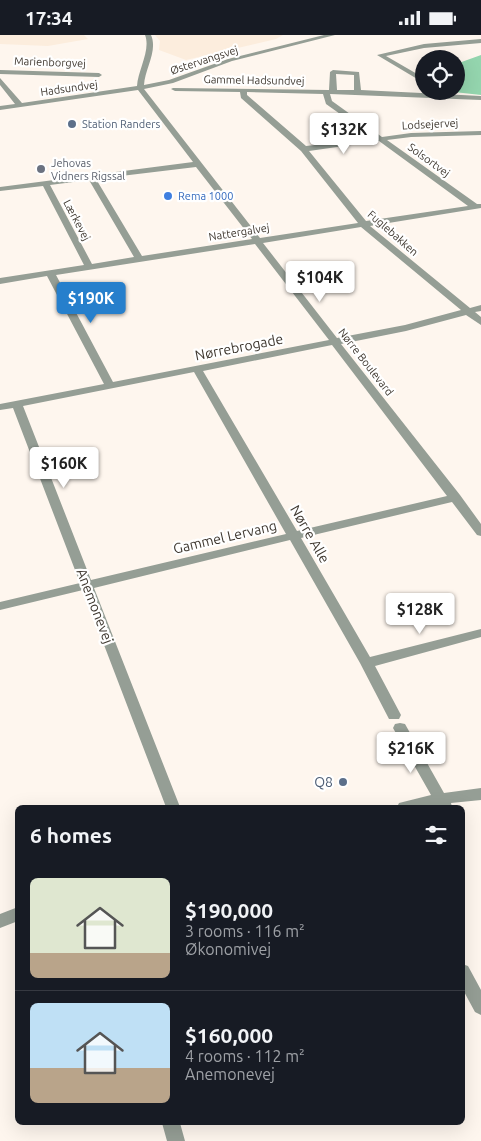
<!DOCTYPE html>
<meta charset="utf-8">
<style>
:root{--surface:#171b24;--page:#242831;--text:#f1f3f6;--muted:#9ea1a6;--line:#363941;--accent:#267fcc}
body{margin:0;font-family:Ubuntu,sans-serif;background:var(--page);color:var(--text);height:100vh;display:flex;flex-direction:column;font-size:19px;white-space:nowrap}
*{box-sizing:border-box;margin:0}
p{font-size:16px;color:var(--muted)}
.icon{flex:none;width:28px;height:28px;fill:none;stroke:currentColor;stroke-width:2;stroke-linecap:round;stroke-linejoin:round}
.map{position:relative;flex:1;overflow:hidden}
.side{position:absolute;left:15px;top:770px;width:450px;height:320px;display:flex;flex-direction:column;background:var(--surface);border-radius:8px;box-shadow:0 5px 20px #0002}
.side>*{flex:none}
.controls{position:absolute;left:415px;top:15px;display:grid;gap:10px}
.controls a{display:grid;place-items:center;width:50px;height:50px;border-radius:50%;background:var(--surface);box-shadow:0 5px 20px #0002;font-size:25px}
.price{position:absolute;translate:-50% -42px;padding:0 11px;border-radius:5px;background:#fff;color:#222;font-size:16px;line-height:32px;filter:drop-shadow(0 1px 2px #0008)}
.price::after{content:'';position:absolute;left:50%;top:30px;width:15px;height:11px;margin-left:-8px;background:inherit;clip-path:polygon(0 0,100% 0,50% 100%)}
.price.current{background:var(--accent);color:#fff}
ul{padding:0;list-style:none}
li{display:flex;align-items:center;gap:15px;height:125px;padding:0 15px}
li+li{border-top:1px solid var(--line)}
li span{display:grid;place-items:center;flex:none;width:140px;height:100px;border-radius:8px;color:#555}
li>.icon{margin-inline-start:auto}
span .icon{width:60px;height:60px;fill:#fffc;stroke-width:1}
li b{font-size:21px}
h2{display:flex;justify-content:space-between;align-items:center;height:60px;padding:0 15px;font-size:21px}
.status{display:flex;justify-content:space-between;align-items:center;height:35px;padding:0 25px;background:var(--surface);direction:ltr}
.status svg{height:14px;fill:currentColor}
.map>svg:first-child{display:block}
.built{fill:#fceddd}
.green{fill:#94d5ae}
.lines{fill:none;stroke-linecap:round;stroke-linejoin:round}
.minor{fill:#959e95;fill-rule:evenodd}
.service-dot{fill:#5c6f8a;stroke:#fff;stroke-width:2}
.worship-dot{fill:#6b7280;stroke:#fff;stroke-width:2}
.shop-dot{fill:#3f7fe0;stroke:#fff;stroke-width:2}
.labels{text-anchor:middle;stroke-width:4.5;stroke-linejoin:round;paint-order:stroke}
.far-street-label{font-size:11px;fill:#3e372f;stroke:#fff}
.far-service-label{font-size:11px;fill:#4e5e75;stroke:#fff;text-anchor:start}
.far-worship-label{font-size:11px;fill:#5b616d;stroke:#fff;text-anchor:start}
.far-shop-label{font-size:11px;fill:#366cbe;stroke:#fff;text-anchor:start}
.street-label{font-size:14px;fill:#3e372f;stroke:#fff}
.service-label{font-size:14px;fill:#4e5e75;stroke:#fff;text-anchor:end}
</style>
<div class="status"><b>17:34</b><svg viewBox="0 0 49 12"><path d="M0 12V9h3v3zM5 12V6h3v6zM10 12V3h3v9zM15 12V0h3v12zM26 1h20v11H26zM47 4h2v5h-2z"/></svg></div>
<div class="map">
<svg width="481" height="1106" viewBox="0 0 481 1106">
<rect width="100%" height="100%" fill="#fef6ee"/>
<!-- built -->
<path class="built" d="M0 0H84L88 4 48 11 0 9Z
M155 0H283L276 4 186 25 159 15 160 6Z"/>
<!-- green -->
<path class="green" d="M481 20V60L445 56H456V29Z"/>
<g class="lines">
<!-- minor -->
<path class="minor" d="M145 0H151C158 16 145 33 144 50L169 45 228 24 324 0H335L232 26 173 48 144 54 260 203 358 188 301 116 241 63 240 57 175 56 171 54 173 53 329 55 330 37 333 35 359 37 361 55 481 61V65L330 59 332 66 382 102 411 98 481 96V100L411 102 387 105 477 169H481V173L370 191 470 273 481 270V276L475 277 481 282V290L466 280 406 296 341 309 460 460 481 489V501L477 500 452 467 301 503 370 622 481 594V602L375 631 401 680 399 684H389L360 628 290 505 94 553 180 772H166L83 555 0 575V567L80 548 13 373 0 375V369L104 349 47 241 0 249V243L84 230 43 151 0 156V152L193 127 138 55 0 75V71L15 69 0 50V43L22 68 137 51C138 35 151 15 145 0ZM336 39 354 40V55H337ZM247 57 323 59 326 69 374 103 306 111 247 60ZM379 106 468 171 366 186 309 116ZM196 132 252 204 142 221 96 144ZM89 145 134 222 92 229 50 150ZM361 192 461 275 405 290 337 303 263 208ZM255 209 329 305 113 347 56 240ZM332 310 447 461 297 496 203 336ZM194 337 286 499 91 545 23 371Z
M481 4V8L424 13 386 21 424 43V48L377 20 424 9Z
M0 35 99 38 102 40 99 42 0 39Z
M400 688 405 689 444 758 481 753V765L451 768 452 772H438L437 771 428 772H397L399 768 431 760 393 693 395 689Z
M18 872V886L0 893V879Z
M462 929 468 931 481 955V980L475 977 462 953Z
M162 1088H180L185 1106H167Z"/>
</g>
<!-- markers -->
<g class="service-dot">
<circle cx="72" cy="89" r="5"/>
<circle cx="343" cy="747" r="5"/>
</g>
<circle class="worship-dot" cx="41" cy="134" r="5"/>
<circle class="shop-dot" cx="168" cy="161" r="5"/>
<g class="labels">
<!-- far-street labels -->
<g class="far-street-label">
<text transform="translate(204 25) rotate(-18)" y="4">Østervangsvej</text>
<text transform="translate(50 27) rotate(2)" y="4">Marienborgvej</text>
<text transform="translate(254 45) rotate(1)" y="4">Gammel Hadsundvej</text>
<text transform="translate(69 53) rotate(-8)" y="4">Hadsundvej</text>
<text transform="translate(430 89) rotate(-3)" y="4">Lodsejervej</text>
<text transform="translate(429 125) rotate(36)" y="4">Solsortvej</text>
<text transform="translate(77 185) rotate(62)" y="4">Lærkevej</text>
<text transform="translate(239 197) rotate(-9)" y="4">Nattergalvej</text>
<text transform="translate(393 198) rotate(41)" y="4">Fuglebakken</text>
<text transform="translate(366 327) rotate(52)" y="4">Nørre Boulevard</text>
</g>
<!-- far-service labels -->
<g class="far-service-label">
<text x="82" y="93">Station Randers</text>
</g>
<!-- far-worship labels -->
<g class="far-worship-label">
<text x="51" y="132">Jehovas<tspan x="51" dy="13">Vidners Rigssal</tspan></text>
</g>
<!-- far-shop labels -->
<g class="far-shop-label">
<text x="178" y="165">Rema 1000</text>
</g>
<!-- street labels -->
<g class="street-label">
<text transform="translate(239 312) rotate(-11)" y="5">Nørrebrogade</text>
<text transform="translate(310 499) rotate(60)" y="5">Nørre Alle</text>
<text transform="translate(225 502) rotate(-13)" y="5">Gammel Lervang</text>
<text transform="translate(95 571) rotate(69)" y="5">Anemonevej</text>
</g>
<!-- service labels -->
<g class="service-label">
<text x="333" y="752">Q8</text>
</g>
</g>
</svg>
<div class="controls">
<a><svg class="icon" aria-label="locate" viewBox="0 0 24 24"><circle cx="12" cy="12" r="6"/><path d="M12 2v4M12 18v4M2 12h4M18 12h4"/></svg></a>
</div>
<b class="price" style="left:344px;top:120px">$132K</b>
<b class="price" style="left:320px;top:268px">$104K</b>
<b class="price current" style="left:91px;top:289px">$190K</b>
<b class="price" style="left:64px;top:454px">$160K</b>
<b class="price" style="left:420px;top:600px">$128K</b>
<b class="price" style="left:411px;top:739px">$216K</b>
<section class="side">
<h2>6 homes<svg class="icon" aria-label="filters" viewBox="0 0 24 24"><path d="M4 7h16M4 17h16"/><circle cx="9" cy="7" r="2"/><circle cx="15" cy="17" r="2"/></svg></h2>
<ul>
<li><span style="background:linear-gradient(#dfe7d0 75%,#b9a48a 0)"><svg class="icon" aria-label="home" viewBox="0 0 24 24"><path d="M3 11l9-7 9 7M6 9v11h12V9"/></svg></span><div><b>$190,000</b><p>3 rooms · 116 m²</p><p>Økonomivej</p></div></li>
<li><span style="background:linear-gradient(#bfe0f5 65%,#b9a48a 0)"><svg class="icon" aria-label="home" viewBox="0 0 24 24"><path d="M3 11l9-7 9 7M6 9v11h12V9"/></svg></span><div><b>$160,000</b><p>4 rooms · 112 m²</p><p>Anemonevej</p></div></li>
</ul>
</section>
</div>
